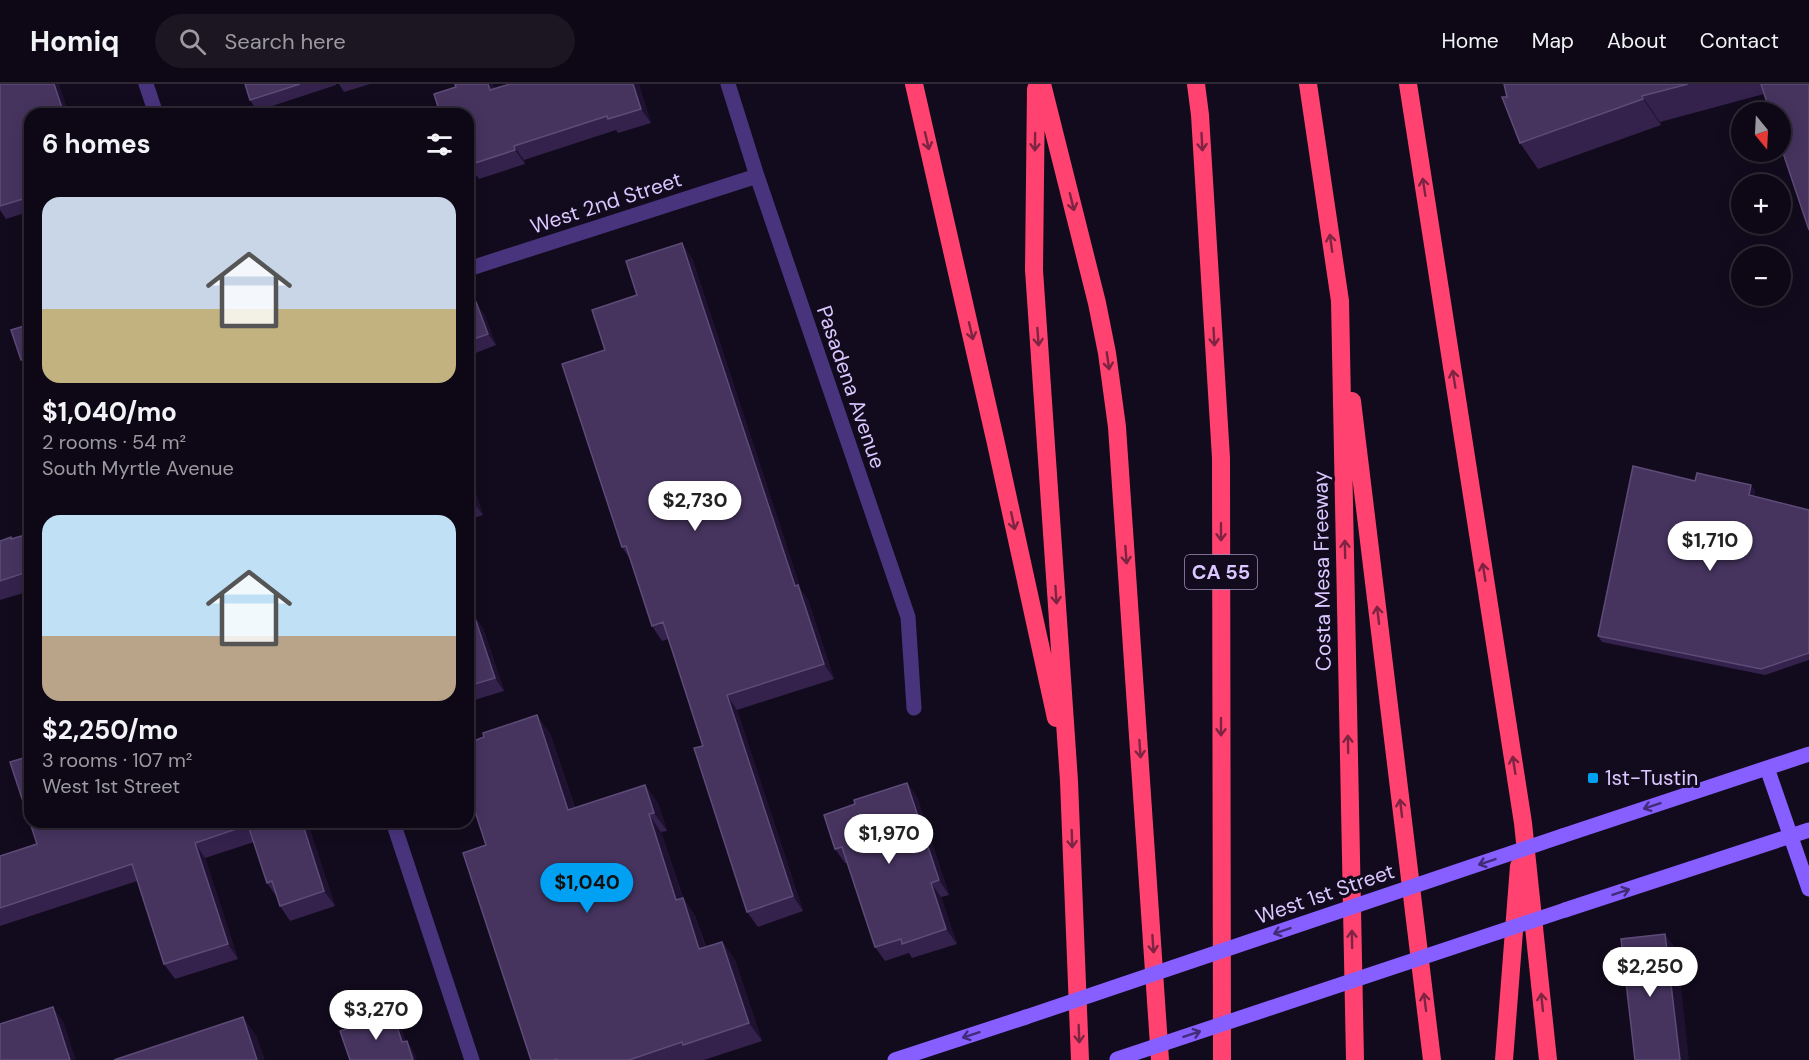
<!DOCTYPE html>
<meta charset="utf-8">
<style>
:root{--surface:#0e0816;--page:#1c1623;--text:#f1f3f6;--muted:#9b9aa1;--line:#2e2935;--accent:#00a1f2}
body{margin:0;font-family:"DM Sans",sans-serif;background:var(--page);color:var(--text);height:100vh;display:flex;flex-direction:column;font-size:22px;white-space:nowrap}
*{box-sizing:border-box;margin:0}
p{font-size:20px;color:var(--muted)}
.icon{flex:none;width:33px;height:33px;fill:none;stroke:currentColor;stroke-width:2;stroke-linecap:round;stroke-linejoin:round}
.map{position:relative;flex:1;overflow:hidden}
.details{position:absolute;left:24px;top:24px;width:450px;height:720px;display:flex;flex-direction:column;background:var(--surface);border-radius:18px;box-shadow:0 3px 15px #0003,0 0 0 2px var(--line)}
.details>*{flex:none}
.needle{width:39px;rotate:162deg}
.buttons{position:absolute;left:1731px;top:18px;display:grid;gap:12px}
.buttons a{display:grid;place-items:center;width:60px;height:60px;border-radius:50%;background:var(--surface);box-shadow:0 3px 15px #0003,0 0 0 2px var(--line);font-size:30px}
.price{position:absolute;translate:-50% -51px;padding:0 14px;border-radius:21px;background:#fff;color:#222;font-size:20px;line-height:39px;filter:drop-shadow(0 2px 3px #0008)}
.price::after{content:'';position:absolute;left:50%;top:36px;width:18px;height:14px;margin-left:-9px;background:inherit;clip-path:polygon(0 0,100% 0,50% 100%)}
.price.current{background:var(--accent);color:#111}
ul{padding:0;list-style:none}
li{display:grid;align-content:center;gap:12px;height:318px;padding:0 18px}
li span{display:grid;place-items:center;height:186px;border-radius:18px;color:#555}
li>.icon{margin-inline-start:auto}
span .icon{width:108px;height:108px;fill:#fffc;stroke-width:1}
li b{font-size:26px}
h2{display:flex;justify-content:space-between;align-items:center;height:72px;padding:0 18px;font-size:26px}
header{display:flex;align-items:center;gap:36px;box-sizing:border-box;height:84px;padding:0 30px;background:var(--surface);border-bottom:2px solid var(--line)}
header strong{font-size:28px}
nav{display:flex;gap:33px;margin-inline-start:auto;font-size:21px}
.search{width:420px;height:54px;background:var(--page);display:flex;align-items:center;gap:15px;box-sizing:border-box;padding:0 21px;border-radius:33px;color:var(--muted);font-size:22px}
.map>svg:first-child{display:block}
.lines{fill:none;stroke-linecap:round;stroke-linejoin:round}
.minor{stroke:#48347d;stroke-width:15}
.secondary{stroke:#875eff;stroke-width:15}
.motorway{stroke:#ff4270;stroke-width:18}
.secondary-bridge{stroke:#875eff;stroke-width:15}
.wall{fill:#34224c}
.shaded-wall{fill:#1f1231}
.building{fill:#46345f;stroke:#5d4b78;stroke-width:1.5}
.oneway{stroke:#7d2442}
.oneway2{stroke:#412c77}
.poi-dot{fill:#00a1f2;stroke:#120b1d;stroke-width:2}
.labels{text-anchor:middle;stroke-width:6;stroke-linejoin:round;paint-order:stroke}
.shield{fill:#120b1d;stroke:#9e8fbb;stroke-width:1.5}
.shield-label{font-size:20px;font-weight:bold;fill:#dac7ff}
.street-label{font-size:21px;fill:#dac7ff;stroke:#120b1d}
.poi-label{font-size:21px;fill:#dac7ff;stroke:#120b1d;text-anchor:start}
</style>
<header>
<strong>Homiq</strong>
<div class="search"><svg class="icon" aria-label="search" viewBox="0 0 24 24"><circle cx="10" cy="10" r="6"/><path d="M15 15l6 6"/></svg>Search here</div>
<nav><a>Home</a><a>Map</a><a>About</a><a>Contact</a></nav>
</header>
<div class="map">
<svg width="1809" height="976" viewBox="0 0 1809 976">
<rect width="100%" height="100%" fill="#120b1d"/>
<g class="lines">
<!-- minor -->
<path class="minor" d="M146 0 156 30
M728 0 757 92 908 533 914 624
M468 185 757 92
M393 738 472 976"/>
<!-- secondary -->
<path class="secondary" d="M1767 684 1809 805
M1562 752 1809 670
M1565 826 1809 746
M895 976 1026 933"/>
<!-- motorway -->
<path class="motorway" d="M914 0 995 355 1056 634
M1042 0 1097 219 1107 269 1117 343 1160 976
M1196 0 1200 31 1221 374 1222 976
M1308 0 1340 217 1355 976
M1408 0 1523 739 1548 976
M1036 5 1034 186 1069 697 1080 976
M1352 317 1432 976
M1504 976 1519 782"/>
<!-- secondary-bridge -->
<path class="secondary-bridge" d="M1026 933 1562 752
M1117 975 1565 826"/>
</g>
<!-- wall -->
<path class="wall" d="M0 0 28 128 6 135 0 126Z
M245 0H336V1L257 27 250 16Z
M339 0H370L344 8Z
M1504 0H1809L1764 10 1660 38 1661 41 1538 85 1520 59Z
M639 1 651 39 618 49 616 46 524 76 525 80 479 95 477 92 468 95V30L439 26 494 2 495 5Z
M692 174 801 506 808 516 834 595 737 626 803 827 758 843 747 828 703 662 668 555 662 557 652 542 630 475 622 463 637 211Z
M468 221 484 230 496 261 468 272Z
M30 240V289L21 276Z
M468 393 472 398 483 431 468 436Z
M1695 397 1755 406 1754 412 1809 426V576L1765 591 1602 558 1598 552Z
M30 451V507L0 516V457L12 455Z
M468 533 483 544 504 607 468 618Z
M550 649 575 724 645 701 658 719 667 747 661 748 683 814 695 832 706 863 722 858 735 876 762 957 704 976H531L470 684 484 653Z
M907 699 917 713 949 811 941 813 957 860 912 874 909 869 885 877 875 863 847 779H845L835 765 855 720Z
M30 738H313L308 740 335 822 290 837 280 822 277 813 267 799 254 758 205 774 238 875 175 895 164 880 137 797 0 842V772L37 760Z"/>
<!-- shaded-wall -->
<path class="shaded-wall" d="M54 0H59L69 30H64Z
M488 0H493L494 2 500 20 490 6Z
M633 0H638L639 1 651 39 641 25Z
M1642 12 1660 38 1661 41 1643 15Z
M514 62 524 76 525 80 515 66Z
M682 159 692 174 801 506 808 516 834 595 824 580 795 502Z
M476 218 484 230 496 261 488 250Z
M468 393 472 398 483 431 473 418 468 401Z
M1751 401 1755 406 1753 417 1749 411Z
M474 531 483 544 504 607 495 594Z
M727 611 737 626 803 827 793 812Z
M537 631 550 649 581 744 568 726Z
M907 699 917 713 949 811 939 796Z
M645 701 658 719 667 747 654 729Z
M649 730 661 748 689 834 676 816Z
M302 738H307L308 740 335 822 324 807Z
M195 759 205 774 238 875 228 860Z
M931 799 941 813 957 860 946 845Z
M683 814 695 832 712 883 699 865Z
M1665 850 1677 866 1689 976H1680Z
M722 858 735 876 762 957 749 939Z
M53 923 64 939 76 976H70Z
M393 930 401 942 410 970 402 958Z
M243 933 257 953 265 976H257Z
M407 957 414 968 417 976H413Z"/>
<!-- building -->
<path class="building" d="M0 0H54L64 30H30V135L23 115 0 122Z
M245 0H300L250 16Z
M455 0H488L490 6 510 0H633L641 25 608 35 607 32 514 62 515 66 469 81 468 78V30H426L439 26 434 10 456 3Z
M1504 0H1688L1642 12 1643 15 1520 59 1502 13H1507Z
M1761 0H1809V146L1780 60V28H1770Z
M682 159 795 502 798 501 824 580 727 611 793 812 747 828 694 664 703 662 663 538 652 542 626 462 622 463 562 280 605 266 592 226 637 211 626 177Z
M476 218 488 250 468 257V221Z
M30 240V288L26 275 21 276 11 246Z
M30 337V352L26 338Z
M1633 382 1695 397 1697 389 1751 401 1749 411 1809 426V569L1761 585 1598 552Z
M468 401 473 418 468 420Z
M29 450 30 452V487L0 497V457L11 453V455Z
M474 531 495 594 468 602V533Z
M537 631 568 726 645 701 654 729 649 730 676 816 683 814 699 865 722 858 749 939 683 961 682 958 629 976H557V975L554 976H531L463 769 486 761 468 706V685L470 684 468 676V659L484 653 483 649Z
M30 672V738H302L324 807 280 822 272 797 267 799 248 741 195 759 228 860 164 880 132 780 0 824V772L37 760 10 678Z
M907 699 939 796 931 799 946 845 902 860 901 855 875 863 842 763 835 765 824 731 855 720 854 716Z
M1665 850 1680 976H1635L1621 855Z
M53 923 70 976H0V940Z
M393 930 402 958 407 957 413 976H350L340 947Z
M243 933 257 976H114Z"/>
<!-- one-way arrows -->
<defs><path id="oneway-shaft" d="M-6 0H5M1.5-3L5.5 0L1.5 3" fill="none" stroke-width="1.6" stroke-linecap="round" stroke-linejoin="round" transform="scale(1.5)"/></defs>
<g class="oneway">
<use href="#oneway-shaft" transform="translate(927 57) rotate(77)"/>
<use href="#oneway-shaft" transform="translate(1035 58) rotate(91)"/>
<use href="#oneway-shaft" transform="translate(1202 58) rotate(87)"/>
<use href="#oneway-shaft" transform="translate(1424 103) rotate(-99)"/>
<use href="#oneway-shaft" transform="translate(1072 118) rotate(76)"/>
<use href="#oneway-shaft" transform="translate(1331 159) rotate(-98)"/>
<use href="#oneway-shaft" transform="translate(971 247) rotate(77)"/>
<use href="#oneway-shaft" transform="translate(1038 253) rotate(86)"/>
<use href="#oneway-shaft" transform="translate(1214 253) rotate(87)"/>
<use href="#oneway-shaft" transform="translate(1108 277) rotate(82)"/>
<use href="#oneway-shaft" transform="translate(1454 295) rotate(-99)"/>
<use href="#oneway-shaft" transform="translate(1013 437) rotate(78)"/>
<use href="#oneway-shaft" transform="translate(1221 448) rotate(90)"/>
<use href="#oneway-shaft" transform="translate(1345 465) rotate(-91)"/>
<use href="#oneway-shaft" transform="translate(1126 471) rotate(86)"/>
<use href="#oneway-shaft" transform="translate(1484 488) rotate(-99)"/>
<use href="#oneway-shaft" transform="translate(1056 511) rotate(86)"/>
<use href="#oneway-shaft" transform="translate(1378 531) rotate(-97)"/>
<use href="#oneway-shaft" transform="translate(1221 643) rotate(90)"/>
<use href="#oneway-shaft" transform="translate(1348 660) rotate(-91)"/>
<use href="#oneway-shaft" transform="translate(1140 665) rotate(86)"/>
<use href="#oneway-shaft" transform="translate(1514 681) rotate(-99)"/>
<use href="#oneway-shaft" transform="translate(1401 724) rotate(-97)"/>
<use href="#oneway-shaft" transform="translate(1072 755) rotate(88)"/>
<use href="#oneway-shaft" transform="translate(1352 855) rotate(-91)"/>
<use href="#oneway-shaft" transform="translate(1153 860) rotate(86)"/>
<use href="#oneway-shaft" transform="translate(1425 918) rotate(-97)"/>
<use href="#oneway-shaft" transform="translate(1542 918) rotate(-96)"/>
<use href="#oneway-shaft" transform="translate(1079 950) rotate(88)"/>
</g>
<g class="oneway2">
<use href="#oneway-shaft" transform="translate(1652 722) rotate(162)"/>
<use href="#oneway-shaft" transform="translate(1487 778) rotate(161)"/>
<use href="#oneway-shaft" transform="translate(1621 808) rotate(-18)"/>
<use href="#oneway-shaft" transform="translate(1282 847) rotate(161)"/>
<use href="#oneway-shaft" transform="translate(1192 950) rotate(-18)"/>
<use href="#oneway-shaft" transform="translate(971 951) rotate(162)"/>
</g>
<!-- markers -->
<rect class="poi-dot" x="1587" y="688" width="12" height="12" rx="3"/>
<g class="labels">
<!-- shield labels -->
<rect class="shield" x="1185" y="471" width="72" height="34" rx="4.5"/>
<g class="shield-label">
<text x="1221" y="495">CA 55</text>
</g>
<!-- street labels -->
<g class="street-label">
<text transform="translate(606 119) rotate(-18)" y="7">West 2nd Street</text>
<text transform="translate(851 303) rotate(71)" y="7">Pasadena Avenue</text>
<text transform="translate(1322 487) rotate(-91)" y="7">Costa Mesa Freeway</text>
<text transform="translate(1325 810) rotate(-19)" y="7">West 1st Street</text>
</g>
<!-- poi labels -->
<g class="poi-label">
<text x="1605" y="701">1st-Tustin</text>
</g>
</g>
</svg>
<div class="buttons">
<a><svg class="needle" viewBox="-14 -14 28 28"><path d="M0-13l5 13h-10z" fill="#e53935"/><path d="M0 13l5-13h-10z" fill="#9b9aa1"/></svg></a>
<a>+</a>
<a>−</a>
</div>
<b class="price" style="left:695px;top:448px">$2,730</b>
<b class="price" style="left:1710px;top:488px">$1,710</b>
<b class="price" style="left:889px;top:781px">$1,970</b>
<b class="price current" style="left:587px;top:830px">$1,040</b>
<b class="price" style="left:1650px;top:914px">$2,250</b>
<b class="price" style="left:376px;top:957px">$3,270</b>
<section class="details">
<h2>6 homes<svg class="icon" aria-label="filters" viewBox="0 0 24 24"><path d="M4 7h16M4 17h16"/><circle cx="9" cy="7" r="2"/><circle cx="15" cy="17" r="2"/></svg></h2>
<ul>
<li><span style="background:linear-gradient(#c9d6e8 60%,#c2b280 0)"><svg class="icon" aria-label="home" viewBox="0 0 24 24"><path d="M3 11l9-7 9 7M6 9v11h12V9"/></svg></span><div><b>$1,040/mo</b><p>2 rooms · 54 m²</p><p>South Myrtle Avenue</p></div></li>
<li><span style="background:linear-gradient(#bfe0f5 65%,#b9a48a 0)"><svg class="icon" aria-label="home" viewBox="0 0 24 24"><path d="M3 11l9-7 9 7M6 9v11h12V9"/></svg></span><div><b>$2,250/mo</b><p>3 rooms · 107 m²</p><p>West 1st Street</p></div></li>
</ul>
</section>
</div>
